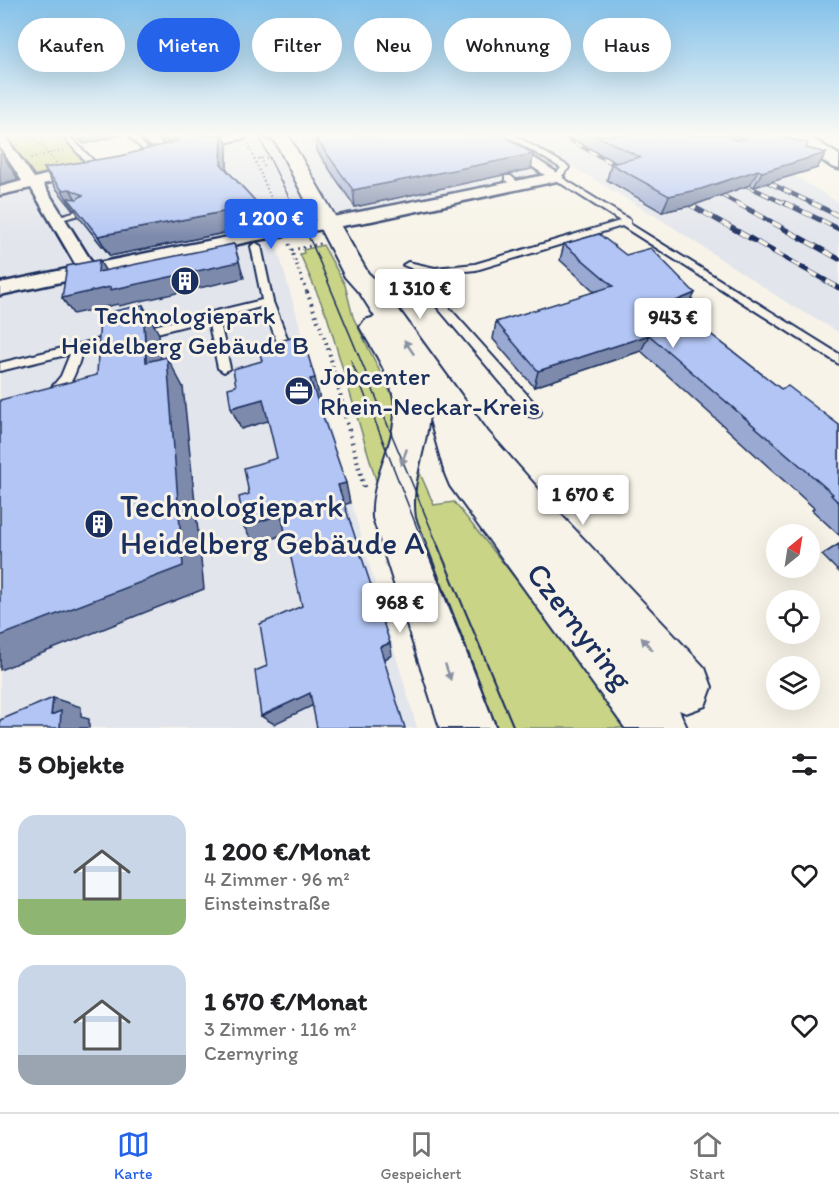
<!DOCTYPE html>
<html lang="de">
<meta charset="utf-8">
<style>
:root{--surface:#fff;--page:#f2f2f2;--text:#202124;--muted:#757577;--line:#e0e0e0;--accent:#2563eb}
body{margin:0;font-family:Itim,sans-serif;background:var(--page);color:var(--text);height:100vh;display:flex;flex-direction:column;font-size:22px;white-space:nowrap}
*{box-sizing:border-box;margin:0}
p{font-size:20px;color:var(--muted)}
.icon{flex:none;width:33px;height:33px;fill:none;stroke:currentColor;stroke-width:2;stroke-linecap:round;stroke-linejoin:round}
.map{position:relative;height:728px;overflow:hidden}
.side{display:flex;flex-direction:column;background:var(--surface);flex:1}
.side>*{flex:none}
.guide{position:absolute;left:18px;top:18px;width:804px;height:54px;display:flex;gap:12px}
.needle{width:39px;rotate:30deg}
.controls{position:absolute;left:766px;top:524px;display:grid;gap:12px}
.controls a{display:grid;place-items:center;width:54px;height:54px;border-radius:50%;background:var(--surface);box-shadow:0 6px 24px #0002;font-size:30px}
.price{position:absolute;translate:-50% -51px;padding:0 14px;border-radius:6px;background:#fff;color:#222;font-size:20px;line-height:39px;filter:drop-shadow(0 2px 3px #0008)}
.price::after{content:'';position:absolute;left:50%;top:36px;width:18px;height:14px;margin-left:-9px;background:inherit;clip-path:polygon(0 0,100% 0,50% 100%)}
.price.selected{background:var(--accent);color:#fff}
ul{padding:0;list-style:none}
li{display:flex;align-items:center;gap:18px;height:150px;padding:0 18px}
li span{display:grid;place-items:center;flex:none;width:168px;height:120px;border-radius:18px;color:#555}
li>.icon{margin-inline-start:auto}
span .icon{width:72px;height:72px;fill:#fffc;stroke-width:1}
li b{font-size:26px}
h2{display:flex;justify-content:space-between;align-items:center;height:72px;padding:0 18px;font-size:26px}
.chip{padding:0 21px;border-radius:27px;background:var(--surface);box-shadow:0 6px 24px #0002;font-size:21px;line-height:54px}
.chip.selected{background:var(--accent);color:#fff}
.dock{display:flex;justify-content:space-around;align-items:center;height:84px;border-top:2px solid var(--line);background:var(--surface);font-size:16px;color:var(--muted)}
.dock a{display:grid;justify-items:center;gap:3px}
.dock .selected{color:var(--accent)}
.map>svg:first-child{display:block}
.built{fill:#e2e5ec}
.green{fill:#c9d487;stroke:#728272;stroke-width:1.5}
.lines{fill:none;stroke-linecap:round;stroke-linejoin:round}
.service-casing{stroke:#1b2f5e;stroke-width:4}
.minor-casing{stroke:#1b2f5e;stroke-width:5}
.secondary-casing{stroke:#1b2f5e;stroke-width:4}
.primary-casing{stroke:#1b2f5e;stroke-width:5}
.path-far3{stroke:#1b2f5e;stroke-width:2;stroke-dasharray:1 3;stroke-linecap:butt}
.path-far2{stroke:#1b2f5e;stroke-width:3;stroke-dasharray:1.5 4;stroke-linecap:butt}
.path-far1{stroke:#1b2f5e;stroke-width:4;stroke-dasharray:1.5 4.5;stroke-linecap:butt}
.path{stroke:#1b2f5e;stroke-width:4.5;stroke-dasharray:1.5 5;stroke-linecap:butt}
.service{fill:#f7f3e8;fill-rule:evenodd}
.minor{fill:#f7f3e8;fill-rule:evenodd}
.secondary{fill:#f7f3e8;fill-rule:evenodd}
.primary{fill:#f7f3e8;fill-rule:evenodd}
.tram-far1{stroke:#1b2f5e;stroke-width:1.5}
.tram{stroke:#1b2f5e;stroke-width:2}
.rail-far1-casing{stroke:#1b2f5e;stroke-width:4.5}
.rail-casing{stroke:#1b2f5e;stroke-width:5}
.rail-far1{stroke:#f7f3e8;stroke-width:3;stroke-dasharray:8;stroke-linecap:butt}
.rail{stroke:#f7f3e8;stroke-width:4;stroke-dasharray:10;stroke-linecap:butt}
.wall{fill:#99a9d2;stroke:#1b2f5e;stroke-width:1.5}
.shaded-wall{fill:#7d8aab;stroke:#1b2f5e;stroke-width:1.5}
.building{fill:#b2c5f4;stroke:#1b2f5e;stroke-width:1.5}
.oneway{fill:#8991a3}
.labels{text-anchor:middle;stroke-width:6;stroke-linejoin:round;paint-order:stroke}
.poi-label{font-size:26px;fill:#1b2f5e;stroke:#f7f3e8}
.near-poi-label{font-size:32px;fill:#1b2f5e;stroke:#f7f3e8;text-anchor:start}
.near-street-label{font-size:32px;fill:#1b2f5e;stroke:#f7f3e8}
</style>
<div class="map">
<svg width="839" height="728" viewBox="0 0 839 728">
<rect width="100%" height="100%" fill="#f7f3e8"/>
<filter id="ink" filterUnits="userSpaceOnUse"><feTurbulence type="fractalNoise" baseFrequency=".0167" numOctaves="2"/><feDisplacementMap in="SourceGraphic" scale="12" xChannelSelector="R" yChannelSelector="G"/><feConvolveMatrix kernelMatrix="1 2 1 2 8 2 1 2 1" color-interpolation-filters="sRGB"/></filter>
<g filter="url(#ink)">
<!-- built -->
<path class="built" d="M267 135H486L546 174 364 213 271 227 417 728H0V197Z
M519 135H698L788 172 839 203V332L792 306 662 220Z"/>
<!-- green -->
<path class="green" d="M2 135H61L88 163 32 176Z
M323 245 345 285 353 317 402 416 378 487 327 316 300 254 304 253 303 250Z
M414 460 434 505 454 502 529 595 626 728H486L405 497Z"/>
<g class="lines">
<!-- service casing -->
<g class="service-casing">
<path id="service" d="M62 135H68L98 165V169H92Z
M128 135H134L152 153V155H148Z
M498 135H514L568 166 569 168 561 177 630 220V224L839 354V364L622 226 476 270 435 274 424 271 435 292 539 408 541 412 539 416 534 417 529 416 427 295 413 269 403 265 408 262 435 268 475 264 620 221 554 179 553 177 561 168 511 138 498 137Z
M505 176H511L521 185 514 187 505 180Z
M80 210 91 215 87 217 79 215 57 221 53 218Z
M256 243 261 246 273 302 290 345 288 348H280L278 345 264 306 219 318 230 368 224 372 218 368 208 320 141 337 137 336 135 333 137 330 262 300 251 246Z
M113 336 117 337 119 340 117 343 82 351C78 368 70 393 52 399L47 397 46 394 61 376 70 354 0 371V363Z"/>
</g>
<!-- minor casing -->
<g class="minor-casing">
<path id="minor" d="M0 135H4L34 178 78 167 83 168 85 171 83 174 43 184 93 264C244 233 395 206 545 175L484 135H498L564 177 557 181 371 221 252 241 0 295V283L77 267 31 188 0 195V187L22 181 0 147Z
M138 135H151L170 150 168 153H160Z
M226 135H247L245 138 195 149 189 145 191 142Z
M259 135H277L289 140 283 144Z"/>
</g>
<!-- secondary casing -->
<g class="secondary-casing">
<path id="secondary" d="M272 135H288L368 273 380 284 488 432 563 517 705 668 712 687 705 706 686 713 679 710 687 728H625L450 486 445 474 430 420 435 411 429 402C431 442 409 478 415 518L496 728H440L373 518C370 476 401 437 394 399 390 374 372 349 360 327L365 320 375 317 361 295 345 277Z"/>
</g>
<!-- primary casing -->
<g class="primary-casing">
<path id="primary" d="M786 135H807L839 155V169L832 167Z"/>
</g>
<!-- path-far3 -->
<path class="path-far3" d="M32 135 57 164
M42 135 55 136
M834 135 839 138
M303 143 320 140
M248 144 274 205
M31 158 64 150
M260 158 264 166
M254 159 274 158
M764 182 810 204"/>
<!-- path-far2 -->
<path class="path-far2" d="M273 203 280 220
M278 215 301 211
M289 244 307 293
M292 250 320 244"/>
<!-- path-far1 -->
<path class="path-far1" d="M307 292 328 348 343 405"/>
<!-- path -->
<path class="path" d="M342 404 365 491"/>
<!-- service -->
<use href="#service" class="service"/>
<!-- minor -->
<use href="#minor" class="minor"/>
<!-- secondary -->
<use href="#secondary" class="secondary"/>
<!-- primary -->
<use href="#primary" class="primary"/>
<!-- tram-far1 -->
<path class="tram-far1" d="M258 135 313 246 439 548
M351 360 425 548"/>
<!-- tram -->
<path class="tram" d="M425 546 497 728
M438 546 514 728"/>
<!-- rail-far1 casing -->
<g class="rail-far1-casing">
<path id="rail-far1" d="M561 135 629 172
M755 176 816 205
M733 179 788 205
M707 187 740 205
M677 198 689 205"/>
</g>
<!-- rail casing -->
<g class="rail-casing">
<path id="rail" d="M687 203 839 288
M737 203 839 259
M785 203 839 229
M812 203 839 216"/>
</g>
<!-- rail-far1 -->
<use href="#rail-far1" class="rail-far1"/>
<!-- rail -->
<use href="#rail" class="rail"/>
</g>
<!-- wall -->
<path class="wall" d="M74 135H123L84 144Z
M157 135H224L227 144V170L259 205 264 225 110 256 79 217 75 209 73 210 55 187 44 168 121 156 177 141 167 142Z
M565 135H773L806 148 826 153 817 168 754 187 750 185 694 205 662 212 607 180 611 164 617 163Z
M315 137 533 154 531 169 355 207 317 151Z
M564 244 687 310 682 312 781 389 839 425V535L812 510 814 508 641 351 534 387 493 339 496 322 595 292 560 260Z
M839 544V572L822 555Z"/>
<!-- shaded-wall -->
<path class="shaded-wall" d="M79 135H123L84 144Z
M164 135H220H175L177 141 167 142Z
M222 135H224L227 144V182L221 164Z
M734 135H741L736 145 729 137Z
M826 153 817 168 754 187 762 172Z
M0 154H2L18 179 0 184Z
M533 154 531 169 355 207 353 190Z
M758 170 750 185 694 205 662 212 669 196Z
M70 189 81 208 68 198 75 209 73 210 62 190Z
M259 205 264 225 110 256 98 236Z
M234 244 244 278 119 306 118 304 73 314 62 298 99 260 108 275Z
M695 293 687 310 663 320 671 303Z
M143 305 159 334 163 392 146 362Z
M649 335 641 351 534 387 538 371Z
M167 357 183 387 204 589 0 670V636Z
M315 378 320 399 316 401 310 379Z
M263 399 271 420 241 429 231 408Z
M346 483 350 503 343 505 338 485Z
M281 514 290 532 255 545 244 527Z
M390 643 392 655 383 660 380 647Z
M310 693 318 703 274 724 261 716Z
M53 698 81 707V717L89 719V728H60L51 715Z"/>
<!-- building -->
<path class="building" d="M175 135H222L221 164 259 205 98 236 68 198 77 199 83 195 70 189 62 190 44 168 121 156 181 140Z
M326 135H503L533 154 353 190 315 137Z
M595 135H734L729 137 735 140 747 138 748 135H773L808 143 806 148 826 153 762 172 758 170 701 189 669 196 611 164 640 157Z
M599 234 626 255 651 248 695 293 671 303 781 389 788 386 839 425V503L831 495 833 494 649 335 538 371 496 322 613 286 564 244Z
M234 244 239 262 110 290V287L62 298 67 266 99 260 98 272Z
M143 305 146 362 167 357 183 566 0 636V400L97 375 100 314Z
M302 335 315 378 310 379 346 483 338 485 390 643 380 647 405 728H317L310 693 261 716 255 671 267 666 260 624 302 606 281 514 244 527 239 497 249 494 244 468 277 458 263 399 231 408 228 388 236 386 233 369 262 361 258 347Z
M53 698 51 715 61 711 60 728H0V720Z"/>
<!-- one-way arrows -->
<defs><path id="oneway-solid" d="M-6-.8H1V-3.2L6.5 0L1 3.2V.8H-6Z" transform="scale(1.5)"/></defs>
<g class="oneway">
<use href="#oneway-solid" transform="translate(409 347) rotate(-124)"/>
<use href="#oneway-solid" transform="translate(404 457) rotate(109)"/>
<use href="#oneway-solid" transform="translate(647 644) rotate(-132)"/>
<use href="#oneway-solid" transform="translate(448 672) rotate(71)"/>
</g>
</g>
<!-- sky -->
<linearGradient id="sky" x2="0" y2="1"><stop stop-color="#83c1ea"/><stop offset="0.57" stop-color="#fbfaf5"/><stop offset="1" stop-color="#fbfaf5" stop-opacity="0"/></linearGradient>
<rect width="839" height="237" fill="url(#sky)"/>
<!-- icons -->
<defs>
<g id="building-disc" transform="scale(1.5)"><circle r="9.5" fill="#1b2f5e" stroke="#f7f3e8"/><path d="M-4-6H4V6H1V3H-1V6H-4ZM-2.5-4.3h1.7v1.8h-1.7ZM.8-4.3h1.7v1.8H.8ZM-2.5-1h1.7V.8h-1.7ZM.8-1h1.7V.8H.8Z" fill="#fff"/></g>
<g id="office-disc" transform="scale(1.5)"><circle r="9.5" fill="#1b2f5e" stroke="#f7f3e8"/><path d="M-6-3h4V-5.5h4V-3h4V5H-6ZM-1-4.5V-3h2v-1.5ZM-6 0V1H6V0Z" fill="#fff"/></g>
</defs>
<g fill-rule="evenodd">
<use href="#building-disc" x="185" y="281"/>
<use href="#office-disc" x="299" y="391"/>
<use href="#building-disc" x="99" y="524"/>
</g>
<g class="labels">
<!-- poi labels -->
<g class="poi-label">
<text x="185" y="324">Technologiepark<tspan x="185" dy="30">Heidelberg Gebäude B</tspan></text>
<text x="320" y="385" text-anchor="start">Jobcenter<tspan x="320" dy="30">Rhein-Neckar-Kreis</tspan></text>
</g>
<!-- near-poi labels -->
<g class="near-poi-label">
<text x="120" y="517">Technologiepark<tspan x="120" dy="37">Heidelberg Gebäude A</tspan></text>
</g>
<!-- near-street labels -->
<g class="near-street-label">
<text transform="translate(580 626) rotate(52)" y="11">Czernyring</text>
</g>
</g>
</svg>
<div class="controls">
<a><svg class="needle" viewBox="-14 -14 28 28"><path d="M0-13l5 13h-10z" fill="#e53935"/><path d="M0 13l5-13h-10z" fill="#757577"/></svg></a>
<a><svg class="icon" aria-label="locate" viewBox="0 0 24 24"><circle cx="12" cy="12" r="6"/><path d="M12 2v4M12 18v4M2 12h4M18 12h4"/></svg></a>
<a><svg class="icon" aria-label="layers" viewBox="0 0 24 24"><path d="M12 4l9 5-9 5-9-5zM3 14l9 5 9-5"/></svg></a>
</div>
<b class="price selected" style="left:271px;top:250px">1 200 €</b>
<b class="price" style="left:420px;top:320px">1 310 €</b>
<b class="price" style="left:673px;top:349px">943 €</b>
<b class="price" style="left:583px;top:526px">1 670 €</b>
<b class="price" style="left:400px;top:634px">968 €</b>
<div class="guide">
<a class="chip">Kaufen</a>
<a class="chip selected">Mieten</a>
<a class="chip">Filter</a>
<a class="chip">Neu</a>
<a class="chip">Wohnung</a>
<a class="chip">Haus</a>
</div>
</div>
<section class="side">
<h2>5 Objekte<svg class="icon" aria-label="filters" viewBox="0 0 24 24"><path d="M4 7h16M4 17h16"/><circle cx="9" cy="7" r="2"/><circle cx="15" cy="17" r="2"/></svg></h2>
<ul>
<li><span style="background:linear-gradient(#c9d6e8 70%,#8fb573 0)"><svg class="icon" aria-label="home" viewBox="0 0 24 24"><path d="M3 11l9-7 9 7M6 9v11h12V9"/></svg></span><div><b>1 200 €/Monat</b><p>4 Zimmer · 96 m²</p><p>Einsteinstraße</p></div><svg class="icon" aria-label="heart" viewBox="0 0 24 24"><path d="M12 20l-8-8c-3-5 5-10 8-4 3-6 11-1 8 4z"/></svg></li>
<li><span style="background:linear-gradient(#c9d6e8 75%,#9aa5b1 0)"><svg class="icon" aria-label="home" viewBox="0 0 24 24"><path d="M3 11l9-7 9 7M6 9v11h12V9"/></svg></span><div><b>1 670 €/Monat</b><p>3 Zimmer · 116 m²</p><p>Czernyring</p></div><svg class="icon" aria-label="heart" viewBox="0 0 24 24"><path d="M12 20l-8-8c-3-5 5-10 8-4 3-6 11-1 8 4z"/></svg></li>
</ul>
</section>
<nav class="dock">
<a class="selected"><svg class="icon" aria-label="map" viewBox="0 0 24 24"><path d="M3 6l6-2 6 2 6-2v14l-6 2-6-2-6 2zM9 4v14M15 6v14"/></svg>Karte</a>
<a><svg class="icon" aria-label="saved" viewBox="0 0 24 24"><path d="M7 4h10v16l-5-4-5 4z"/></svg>Gespeichert</a>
<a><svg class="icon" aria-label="home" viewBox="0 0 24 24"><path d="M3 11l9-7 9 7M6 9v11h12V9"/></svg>Start</a>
</nav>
